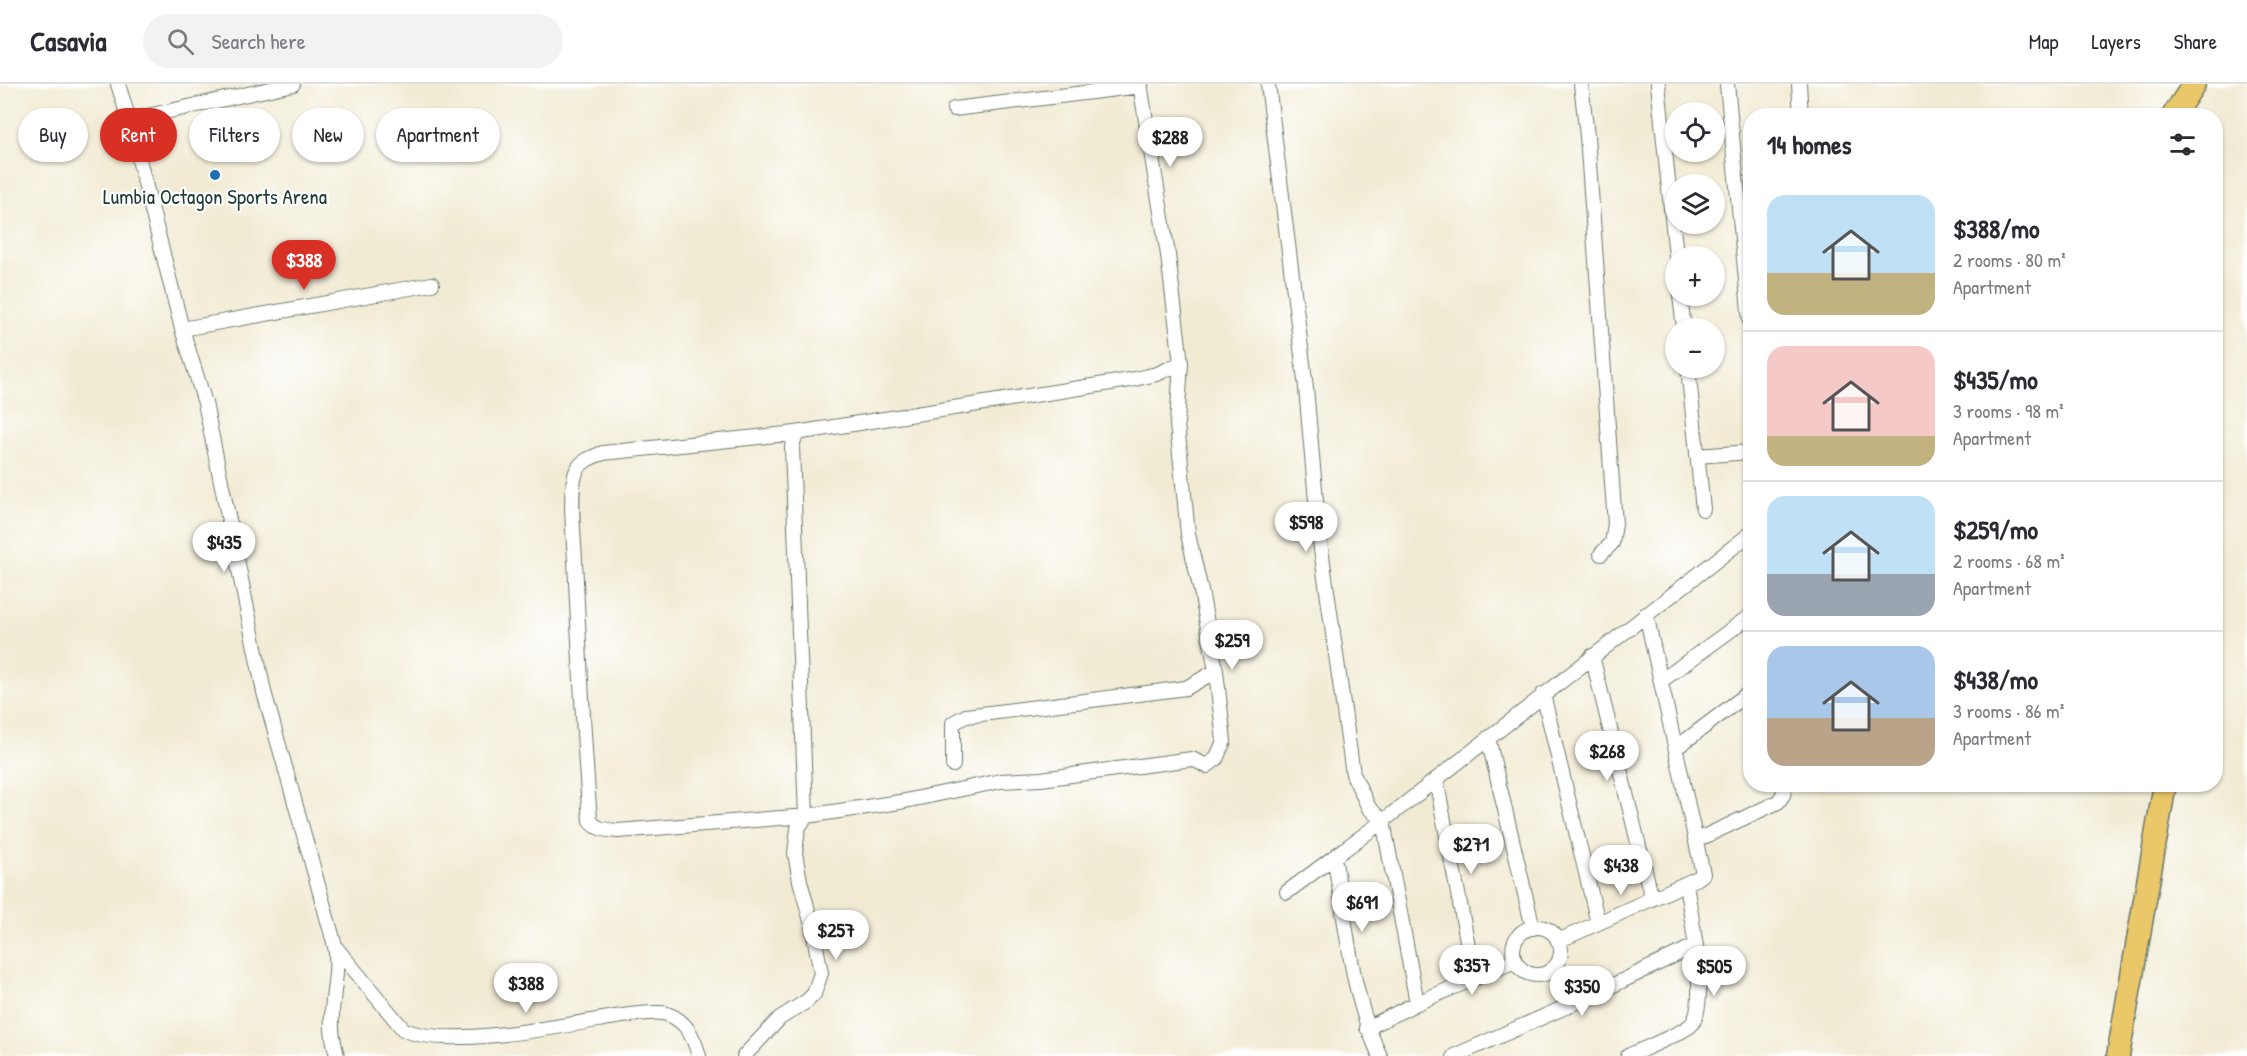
<!DOCTYPE html>
<meta charset="utf-8">
<style>
:root{--surface:#fff;--page:#f2f2f3;--text:#2b2b33;--muted:#7c7c81;--line:#e1e1e2;--accent:#d93025}
body{margin:0;font-family:"Patrick Hand",sans-serif;background:var(--page);color:var(--text);height:100vh;display:flex;flex-direction:column;font-size:22px;white-space:nowrap}
*{box-sizing:border-box;margin:0}
p{font-size:20px;color:var(--muted)}
.icon{flex:none;width:33px;height:33px;fill:none;stroke:currentColor;stroke-width:2;stroke-linecap:round;stroke-linejoin:round}
.map{position:relative;flex:1;overflow:hidden}
.drawer{position:absolute;left:1743px;top:24px;width:480px;height:684px;display:flex;flex-direction:column;background:var(--surface);border-radius:24px;box-shadow:0 2px 4px #0004}
.drawer>*{flex:none}
.hud{position:absolute;left:18px;top:24px;width:570px;height:54px;display:flex;gap:12px}
.fabs{position:absolute;left:1665px;top:18px;display:grid;gap:12px}
.fabs a{display:grid;place-items:center;width:60px;height:60px;border-radius:50%;background:var(--surface);box-shadow:0 2px 4px #0004;font-size:30px}
.price{position:absolute;translate:-50% -51px;padding:0 14px;border-radius:21px;background:#fff;color:#222;font-size:20px;line-height:39px;filter:drop-shadow(0 2px 3px #0008)}
.price::after{content:'';position:absolute;left:50%;top:36px;width:18px;height:14px;margin-left:-9px;background:inherit;clip-path:polygon(0 0,100% 0,50% 100%)}
.price.on{background:var(--accent);color:#fff}
ul{padding:0;list-style:none}
li{display:flex;align-items:center;gap:18px;height:150px;padding:0 24px}
li+li{border-top:2px solid var(--line)}
li span{display:grid;place-items:center;flex:none;width:168px;height:120px;border-radius:18px;color:#555}
li>.icon{margin-inline-start:auto}
span .icon{width:72px;height:72px;fill:#fffc;stroke-width:1}
li b{font-size:26px}
h2{display:flex;justify-content:space-between;align-items:center;height:72px;padding:0 24px;font-size:26px}
.chip{padding:0 21px;border-radius:27px;background:var(--surface);box-shadow:0 2px 4px #0004;font-size:21px;line-height:54px}
.chip.on{background:var(--accent);color:#fff}
header{display:flex;align-items:center;gap:36px;box-sizing:border-box;height:84px;padding:0 30px;background:var(--surface);border-bottom:2px solid var(--line)}
header strong{font-size:28px}
nav{display:flex;gap:33px;margin-inline-start:auto;font-size:21px}
.search{width:420px;height:54px;background:var(--page);display:flex;align-items:center;gap:15px;box-sizing:border-box;padding:0 21px;border-radius:33px;color:var(--muted);font-size:22px}
.map>svg:first-child{display:block}
.lines{fill:none;stroke-linecap:round;stroke-linejoin:round}
.minor-casing{stroke:#697a6c;stroke-width:16}
.primary-casing{stroke:#697a6c;stroke-width:25}
.minor{stroke:#fff;stroke-width:14}
.primary{stroke:#eac769;stroke-width:22}
.poi-dot{fill:#1f6fb2;stroke:#fff;stroke-width:2}
.labels{text-anchor:middle;stroke-width:4.5;stroke-linejoin:round;paint-order:stroke}
.poi-label{font-size:21px;fill:#1f3d34;stroke:#fff}
</style>
<header>
<strong>Casavia</strong>
<div class="search"><svg class="icon" aria-label="search" viewBox="0 0 24 24"><circle cx="10" cy="10" r="6"/><path d="M15 15l6 6"/></svg>Search here</div>
<nav><a>Map</a><a>Layers</a><a>Share</a></nav>
</header>
<div class="map">
<svg width="2247" height="972" viewBox="0 0 2247 972">
<rect width="100%" height="100%" fill="#fff"/>
<filter id="ink" filterUnits="userSpaceOnUse"><feTurbulence type="fractalNoise" baseFrequency=".0167" numOctaves="2"/><feDisplacementMap in="SourceGraphic" scale="12" xChannelSelector="R" yChannelSelector="G"/><feConvolveMatrix kernelMatrix="1 2 1 2 8 2 1 2 1" color-interpolation-filters="sRGB"/></filter>
<filter id="wash" filterUnits="userSpaceOnUse"><feTurbulence type="fractalNoise" baseFrequency=".008" numOctaves="4" result="noise"/><feDisplacementMap in="SourceGraphic" scale="24" xChannelSelector="R" yChannelSelector="G"/><feGaussianBlur stdDeviation="1.35" result="paint"/><feColorMatrix in="noise" values="0 0 0 0 0 0 0 0 0 0 0 0 0 0 0 0 0 1.4 0 .05"/><feComposite in="paint" operator="in"/></filter>
<g filter="url(#wash)">
<rect width="100%" height="100%" fill="#f2ebd4"/>
</g>
<g filter="url(#ink)">
<g class="lines">
<!-- minor casing -->
<g class="minor-casing">
<path id="minor" d="M118 0 129 36 182 245 205 319 264 608 335 862C340 890 330 915 332 943 332 953 335 963 337 972
M1268 0 1306 304 1319 451 1353 690 1369 724 1383 737 1750 450
M1581 0 1587 52 1615 440 1612 459 1601 470
M1658 0 1676 172
M1727 0 1750 237
M1799 0 1801 32
M954 25 1141 2
M129 36 293 0
M1680 212 1684 244
M182 245 432 200
M1688 284 1703 425
M796 349 603 369C593 373 582 376 577 386 568 403 574 456 575 476 579 563 583 650 590 736 596 746 607 746 618 747L806 732 900 718 1001 697 1041 695 1192 675 1207 682 1216 675 1224 657 1216 587
M1697 372 1750 368
M1592 572 1652 815
M1661 597 1750 532
M1543 610 1598 839
M1488 654 1533 844
M1676 664 1750 608
M953 681V639L966 632 1186 604 1216 587 1201 507 1188 450 1177 340 1181 279
M1436 695 1474 893
M1697 756 1778 718 1783 711 1785 700
M1287 808 1334 773
M1513 867a24 24 0 1 1 48 0a24 24 0 1 1-48 0Z
M1558 857 1698 794 1703 790 1646 530
M337 865 403 945C441 965 558 943 603 935 616 933 656 926 667 930 687 937 694 954 699 972
M1367 944 1417 919 1515 877
M744 972 780 934 807 917 814 910 821 889 812 841 800 797 795 769 798 744 806 732 792 363 796 349 1130 296 1157 290 1181 279 1168 171 1140 0
M1380 972C1350 909 1347 840 1334 773L1383 737 1417 919
M1454 972 1595 910 1696 861
M1628 972C1641 966 1683 949 1691 941 1710 920 1690 828 1686 800"/>
</g>
<!-- primary casing -->
<g class="primary-casing">
<path id="primary" d="M2173 32 2194 0
M2118 972 2165 700"/>
</g>
<!-- minor -->
<use href="#minor" class="minor"/>
<!-- primary -->
<use href="#primary" class="primary"/>
</g>
</g>
<!-- markers -->
<circle class="poi-dot" cx="215" cy="91" r="6"/>
<g class="labels">
<!-- poi labels -->
<g class="poi-label">
<text x="215" y="120">Lumbia Octagon Sports Arena</text>
</g>
</g>
</svg>
<div class="fabs">
<a><svg class="icon" aria-label="locate" viewBox="0 0 24 24"><circle cx="12" cy="12" r="6"/><path d="M12 2v4M12 18v4M2 12h4M18 12h4"/></svg></a>
<a><svg class="icon" aria-label="layers" viewBox="0 0 24 24"><path d="M12 4l9 5-9 5-9-5zM3 14l9 5 9-5"/></svg></a>
<a>+</a>
<a>−</a>
</div>
<b class="price" style="left:1170px;top:84px">$288</b>
<b class="price on" style="left:304px;top:207px">$388</b>
<b class="price" style="left:1306px;top:469px">$598</b>
<b class="price" style="left:224px;top:489px">$435</b>
<b class="price" style="left:1232px;top:587px">$259</b>
<b class="price" style="left:1607px;top:698px">$268</b>
<b class="price" style="left:1471px;top:791px">$271</b>
<b class="price" style="left:1621px;top:812px">$438</b>
<b class="price" style="left:1362px;top:849px">$691</b>
<b class="price" style="left:836px;top:877px">$257</b>
<b class="price" style="left:1472px;top:912px">$357</b>
<b class="price" style="left:1714px;top:913px">$505</b>
<b class="price" style="left:526px;top:930px">$388</b>
<b class="price" style="left:1582px;top:933px">$350</b>
<div class="hud">
<a class="chip">Buy</a>
<a class="chip on">Rent</a>
<a class="chip">Filters</a>
<a class="chip">New</a>
<a class="chip">Apartment</a>
</div>
<section class="drawer">
<h2>14 homes<svg class="icon" aria-label="filters" viewBox="0 0 24 24"><path d="M4 7h16M4 17h16"/><circle cx="9" cy="7" r="2"/><circle cx="15" cy="17" r="2"/></svg></h2>
<ul>
<li><span style="background:linear-gradient(#bfe0f5 65%,#c2b280 0)"><svg class="icon" aria-label="home" viewBox="0 0 24 24"><path d="M3 11l9-7 9 7M6 9v11h12V9"/></svg></span><div><b>$388/mo</b><p>2 rooms · 80 m²</p><p>Apartment</p></div></li>
<li><span style="background:linear-gradient(#f6c9c9 75%,#c2b280 0)"><svg class="icon" aria-label="home" viewBox="0 0 24 24"><path d="M3 11l9-7 9 7M6 9v11h12V9"/></svg></span><div><b>$435/mo</b><p>3 rooms · 98 m²</p><p>Apartment</p></div></li>
<li><span style="background:linear-gradient(#bfe0f5 65%,#9aa5b1 0)"><svg class="icon" aria-label="home" viewBox="0 0 24 24"><path d="M3 11l9-7 9 7M6 9v11h12V9"/></svg></span><div><b>$259/mo</b><p>2 rooms · 68 m²</p><p>Apartment</p></div></li>
<li><span style="background:linear-gradient(#a9c7e8 60%,#b9a48a 0)"><svg class="icon" aria-label="home" viewBox="0 0 24 24"><path d="M3 11l9-7 9 7M6 9v11h12V9"/></svg></span><div><b>$438/mo</b><p>3 rooms · 86 m²</p><p>Apartment</p></div></li>
</ul>
</section>
</div>
